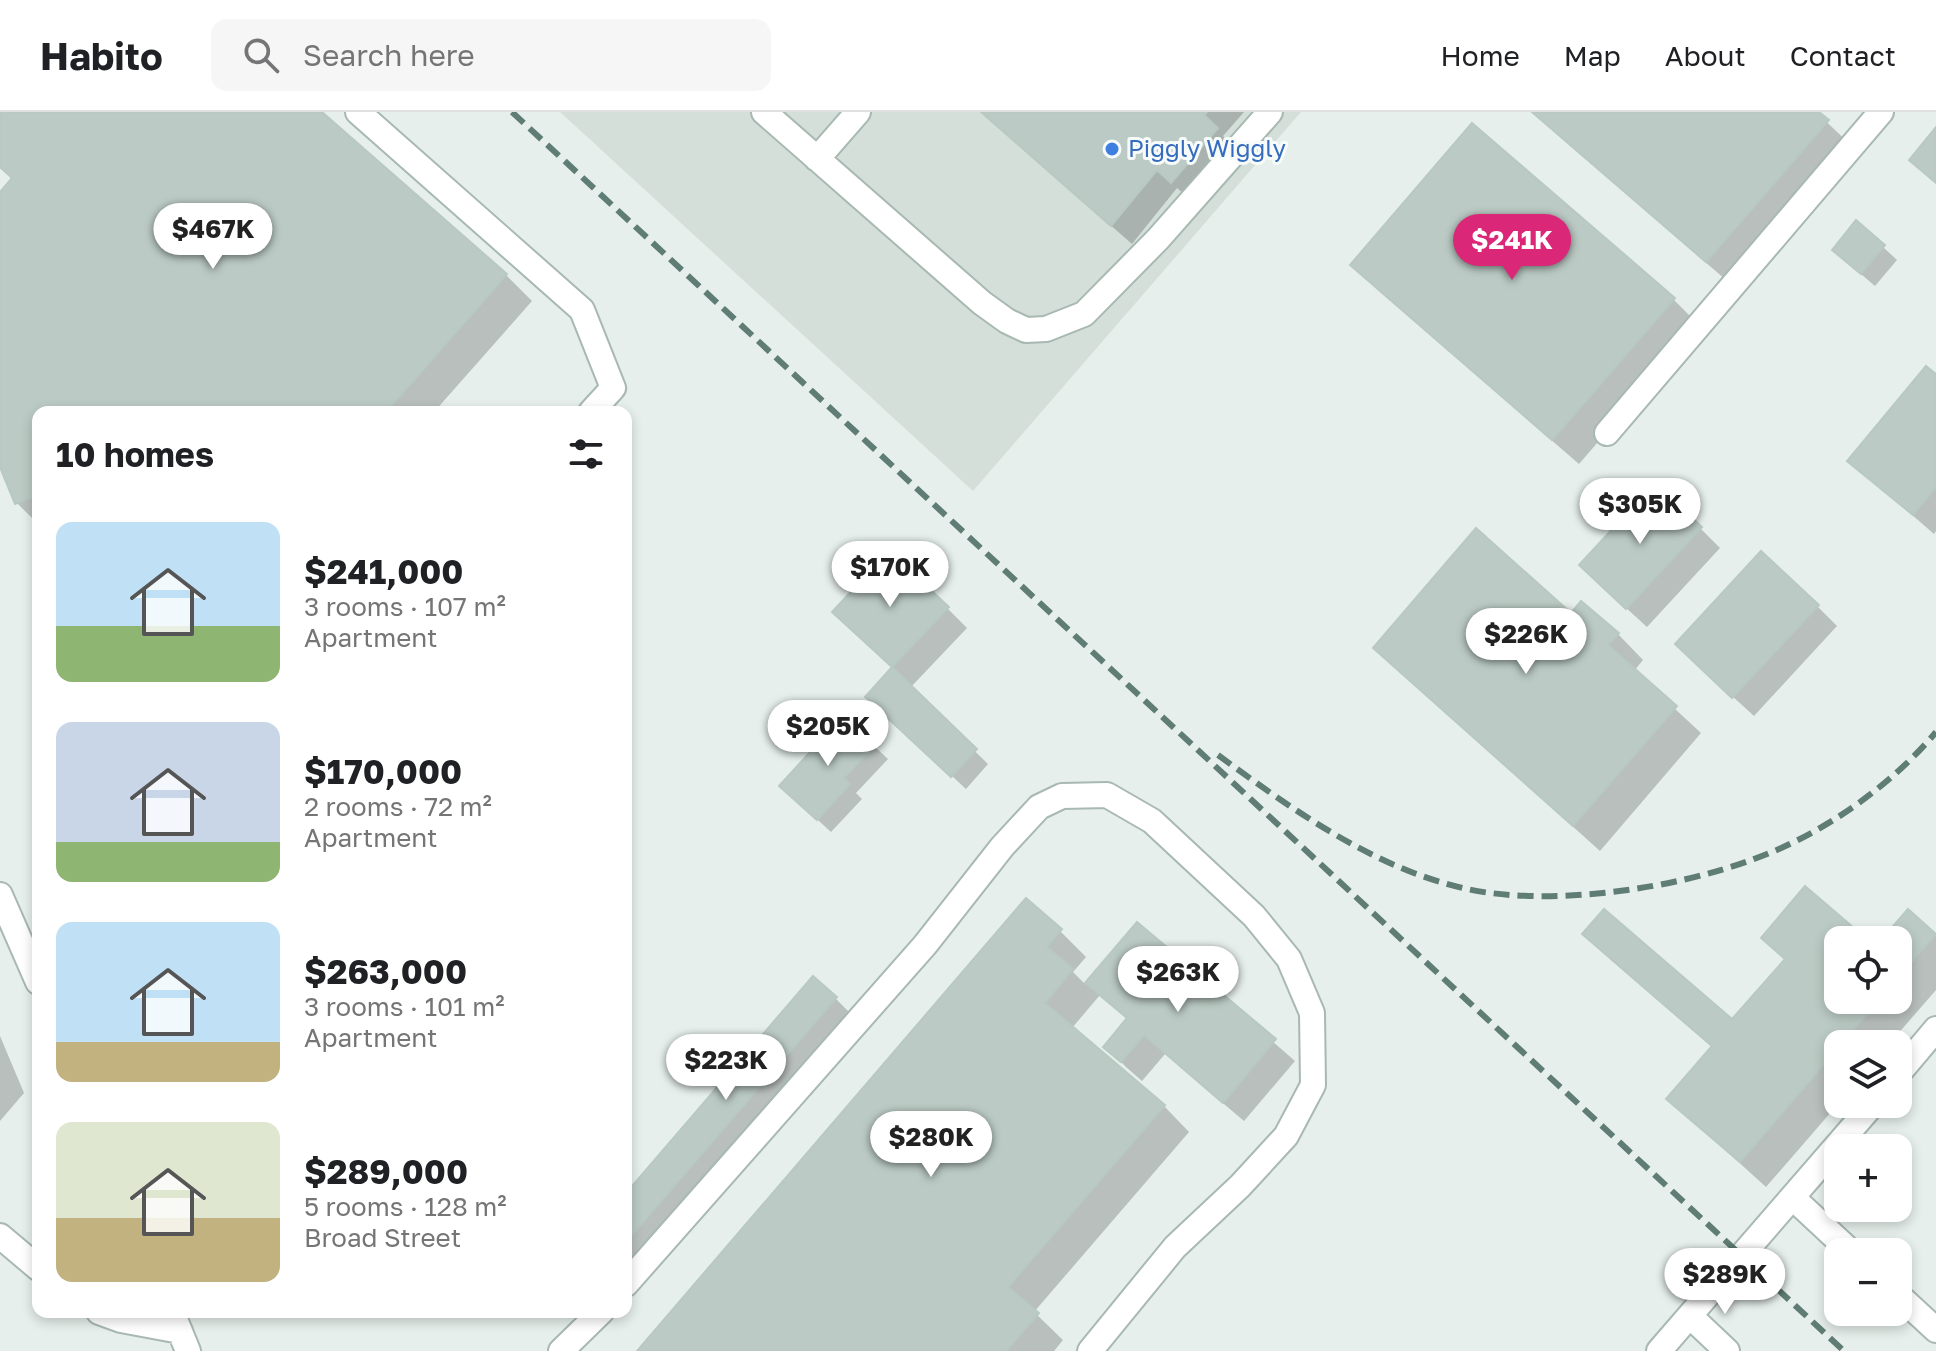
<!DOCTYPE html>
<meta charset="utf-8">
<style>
:root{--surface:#fff;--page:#f6f6f6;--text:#202124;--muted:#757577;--line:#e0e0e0;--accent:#db2777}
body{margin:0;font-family:"Golos Text",sans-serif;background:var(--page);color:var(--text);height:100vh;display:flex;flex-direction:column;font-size:30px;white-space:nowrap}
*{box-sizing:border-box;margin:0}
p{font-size:26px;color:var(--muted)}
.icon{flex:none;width:44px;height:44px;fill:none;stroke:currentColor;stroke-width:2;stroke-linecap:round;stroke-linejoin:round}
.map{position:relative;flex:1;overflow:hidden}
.drawer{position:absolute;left:32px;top:294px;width:600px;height:912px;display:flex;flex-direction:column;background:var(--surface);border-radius:16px;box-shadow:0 4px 12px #0003}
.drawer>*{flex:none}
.fabs{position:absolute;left:1824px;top:814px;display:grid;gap:16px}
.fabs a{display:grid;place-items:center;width:88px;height:88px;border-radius:16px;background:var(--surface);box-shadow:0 4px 12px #0003;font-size:40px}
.price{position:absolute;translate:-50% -68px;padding:0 18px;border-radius:28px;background:#fff;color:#222;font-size:26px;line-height:52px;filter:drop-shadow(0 2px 4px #0008)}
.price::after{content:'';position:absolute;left:50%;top:48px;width:24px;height:18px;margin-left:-12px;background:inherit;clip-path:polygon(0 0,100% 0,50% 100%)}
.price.active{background:var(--accent);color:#fff}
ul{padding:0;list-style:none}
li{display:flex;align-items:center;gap:24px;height:200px;padding:0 24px}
li span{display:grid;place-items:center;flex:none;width:224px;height:160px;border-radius:16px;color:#555}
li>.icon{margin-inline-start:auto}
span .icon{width:96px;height:96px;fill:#fffc;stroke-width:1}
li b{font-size:34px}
h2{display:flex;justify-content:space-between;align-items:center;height:96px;padding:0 24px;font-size:34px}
header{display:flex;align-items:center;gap:48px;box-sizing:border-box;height:112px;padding:0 40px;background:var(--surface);border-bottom:2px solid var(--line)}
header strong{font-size:38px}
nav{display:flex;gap:44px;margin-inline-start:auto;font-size:28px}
.search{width:560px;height:72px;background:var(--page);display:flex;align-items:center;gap:20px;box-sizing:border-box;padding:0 28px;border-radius:16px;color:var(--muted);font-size:30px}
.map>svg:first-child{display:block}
.built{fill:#d4dfda}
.shadow{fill:#0003}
.building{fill:#bbcac4;stroke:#b8c9c2;stroke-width:2}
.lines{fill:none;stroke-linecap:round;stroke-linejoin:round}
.minor-casing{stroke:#a8b8b2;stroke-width:28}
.minor{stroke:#fff;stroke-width:24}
.rail{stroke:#5f7d75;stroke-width:6;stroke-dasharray:16 8;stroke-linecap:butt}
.shop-dot{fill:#3f7fe0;stroke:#f7fbf9;stroke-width:3}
.labels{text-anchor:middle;stroke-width:6;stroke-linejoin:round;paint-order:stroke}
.shop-label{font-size:24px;fill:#366cbe;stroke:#f7fbf9;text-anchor:start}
</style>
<header>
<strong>Habito</strong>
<div class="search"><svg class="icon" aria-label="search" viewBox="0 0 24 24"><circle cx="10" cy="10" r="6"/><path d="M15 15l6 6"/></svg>Search here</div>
<nav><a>Home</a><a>Map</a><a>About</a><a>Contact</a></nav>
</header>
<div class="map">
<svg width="1936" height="1239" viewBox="0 0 1936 1239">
<rect width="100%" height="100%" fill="#e6efeb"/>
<!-- built -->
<path class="built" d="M560 0H1301L973 379Z"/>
<!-- shadow -->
<path class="shadow" d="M0 0H319L506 163 532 189 434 300H38V412L17 391 0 350V83L13 68 0 56Z
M981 0H1244L1223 24 1237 37 1192 89 1177 76 1132 132Z
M1531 0H1816L1853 35 1733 174Z
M1857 111 1897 148 1875 174 1848 151Z
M1352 152 1673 187 1699 213 1579 352 1378 178Z
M1936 265V419L1934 422 1850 349Z
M1700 416 1720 436 1647 515 1601 473Z
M1817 494 1837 514 1754 604 1697 552Z
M947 496 967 516 910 576 988 652 966 677 867 585 894 556 855 520Z
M1618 522 1643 548 1634 559 1701 621 1600 739 1375 536Z
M844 606 888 647 856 681 862 687 831 720 795 687Z
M1908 800 1936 824V878L1889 932H1838V992L1766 1075 1669 987 1713 936 1611 848 1585 822 1733 910 1786 848 1764 826 1865 828H1838V888H1898V828H1883Z
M1138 812 1295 949 1244 1009 1165 942 1142 969 1126 955 1106 935 1129 908 1100 883 1072 916 1164 994 1189 1020 1034 1200 1063 1228 1054 1239H640L1060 819 1086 845 1073 860 1086 873Z
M835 886 855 906 626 1157V1085Z
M0 924 24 981 0 1009Z"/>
<!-- building -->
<path class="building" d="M0 0H322L507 162 386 300H38V383L15 392 0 355V80L12 66 0 55Z
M981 0H1207L1204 3 1218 16 1171 71 1157 58 1111 114Z
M1532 0H1819L1829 8 1706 150Z
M1472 11 1675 186 1552 328 1350 153Z
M1936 15V71L1909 48Z
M1856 108 1885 133 1861 162 1832 138Z
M1926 254 1936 262V375L1913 403 1847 349Z
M1655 371 1702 415 1626 497 1579 453Z
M1476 416 1571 501 1581 489 1619 521 1608 533 1677 594 1573 714 1373 536Z
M889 439 949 495 892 555 832 500Z
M1761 439 1819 493 1732 586 1675 532Z
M892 555 977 637 951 665 865 585Z
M844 603 876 632 844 666 850 672 817 708 779 674Z
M1805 774 1868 828H1838V888H1879L1841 932H1838V936L1740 1050 1666 987 1712 934 1582 822 1604 797 1732 907 1785 847 1761 826Z
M1026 786 1062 817 1047 835 1073 857 1045 891 1165 993 1008 1175 1039 1201 1006 1239H637Z
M1908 797 1936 822 1898 866V828H1881Z
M1137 810 1276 927 1223 991 1144 923 1121 950 1103 935 1127 906 1085 871Z
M813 864 837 885 626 1130V1081Z"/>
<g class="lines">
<!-- minor casing -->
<g class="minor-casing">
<path id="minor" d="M358 0 582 198 613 276 591 300
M764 0 982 191 1007 209 1026 218 1046 217 1084 202 1158 127 1270 0
M817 47 858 0
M1607 321 1881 0
M0 783 38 870
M1898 962 1936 917
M1793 1086 1851 1140
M0 1124 38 1156
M626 1172 925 833 1002 735 1039 695 1062 684 1107 683 1152 709 1254 804 1289 847 1312 901 1313 973 1286 1024 1240 1074 1175 1135 1090 1239
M1898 1183 1936 1218
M99 1200 121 1208 180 1219
M172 1200 188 1239
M1690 1204 1727 1239
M561 1239 601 1200
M1659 1239 1873 992"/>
</g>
<!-- minor -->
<use href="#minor" class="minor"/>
<!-- rail -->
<path class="rail" d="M512 0 1844 1239
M1218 643C1293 698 1375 757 1467 777 1551 795 1674 777 1754 747 1821 723 1890 675 1936 620"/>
</g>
<!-- markers -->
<circle class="shop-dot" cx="1112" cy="37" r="8"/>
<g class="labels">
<!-- shop labels -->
<g class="shop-label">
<text x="1128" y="45">Piggly Wiggly</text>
</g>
</g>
</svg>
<div class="fabs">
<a><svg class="icon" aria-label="locate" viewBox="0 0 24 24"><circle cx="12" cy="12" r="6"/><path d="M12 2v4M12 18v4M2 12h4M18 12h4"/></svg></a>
<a><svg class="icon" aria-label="layers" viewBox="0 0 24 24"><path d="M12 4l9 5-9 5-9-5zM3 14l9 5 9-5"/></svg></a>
<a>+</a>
<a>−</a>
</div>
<b class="price" style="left:213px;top:159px">$467K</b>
<b class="price active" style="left:1512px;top:170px">$241K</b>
<b class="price" style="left:1640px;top:434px">$305K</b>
<b class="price" style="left:890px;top:497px">$170K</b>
<b class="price" style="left:1526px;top:564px">$226K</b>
<b class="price" style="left:828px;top:656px">$205K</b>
<b class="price" style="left:1178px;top:902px">$263K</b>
<b class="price" style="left:726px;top:990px">$223K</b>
<b class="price" style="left:931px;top:1067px">$280K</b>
<b class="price" style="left:1725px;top:1204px">$289K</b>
<section class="drawer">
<h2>10 homes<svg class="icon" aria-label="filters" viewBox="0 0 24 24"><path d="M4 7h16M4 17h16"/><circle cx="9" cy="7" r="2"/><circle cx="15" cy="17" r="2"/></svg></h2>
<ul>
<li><span style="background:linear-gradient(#bfe0f5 65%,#8fb573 0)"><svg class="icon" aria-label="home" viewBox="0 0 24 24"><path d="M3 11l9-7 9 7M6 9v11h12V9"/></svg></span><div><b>$241,000</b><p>3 rooms · 107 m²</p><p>Apartment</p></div></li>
<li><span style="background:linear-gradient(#c9d6e8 75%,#8fb573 0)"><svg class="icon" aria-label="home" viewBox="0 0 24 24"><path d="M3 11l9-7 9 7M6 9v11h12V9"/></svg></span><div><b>$170,000</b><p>2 rooms · 72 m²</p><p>Apartment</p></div></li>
<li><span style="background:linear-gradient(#bfe0f5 75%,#c2b280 0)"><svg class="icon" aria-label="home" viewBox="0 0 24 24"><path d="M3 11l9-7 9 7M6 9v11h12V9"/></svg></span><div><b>$263,000</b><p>3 rooms · 101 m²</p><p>Apartment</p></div></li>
<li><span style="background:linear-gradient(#dfe7d0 60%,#c2b280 0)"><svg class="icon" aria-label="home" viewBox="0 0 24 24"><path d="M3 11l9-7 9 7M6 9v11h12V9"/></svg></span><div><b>$289,000</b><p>5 rooms · 128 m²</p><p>Broad Street</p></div></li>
</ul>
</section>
</div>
